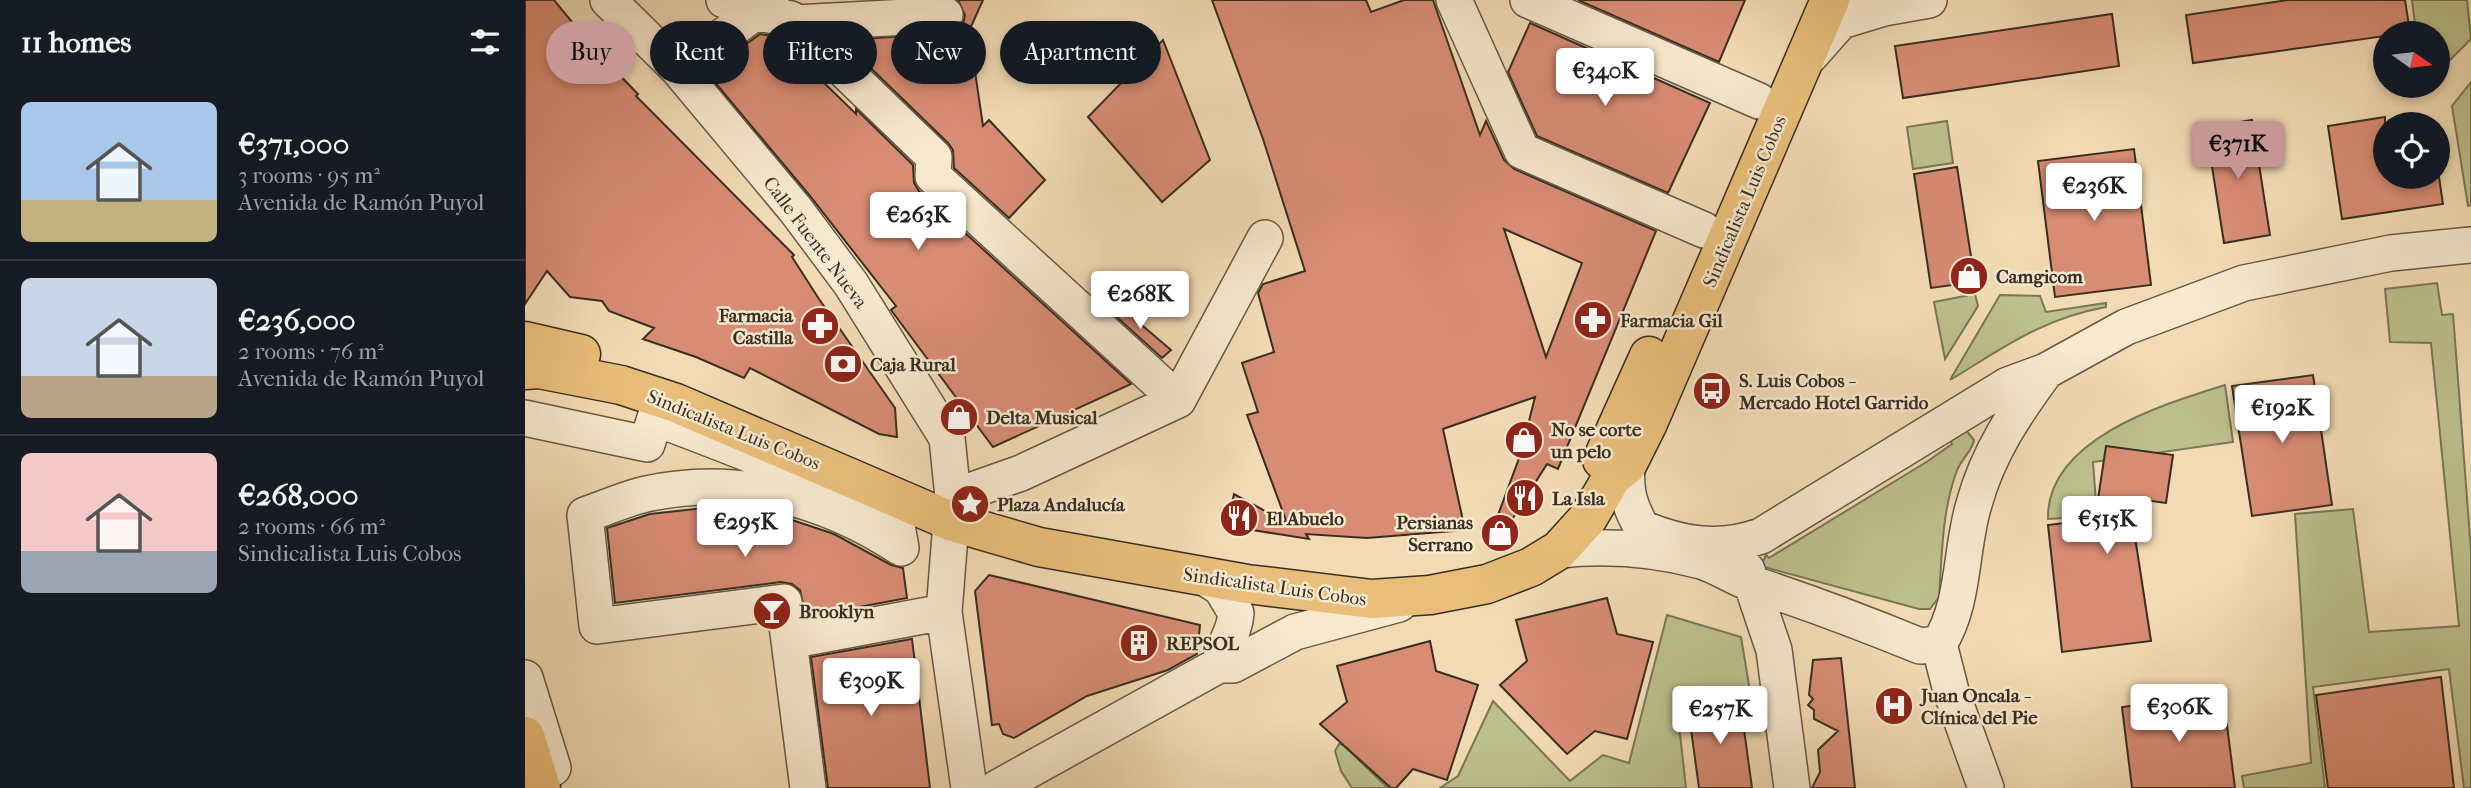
<!DOCTYPE html>
<meta charset="utf-8">
<style>
:root{--surface:#171b24;--page:#242831;--text:#f1f3f6;--muted:#9ea1a6;--line:#363941;--accent:#c59692}
body{margin:0;font-family:"IM FELL French Canon",serif;background:var(--page);color:var(--text);height:100vh;display:flex;flex-direction:column;font-size:26px;white-space:nowrap}
*{box-sizing:border-box;margin:0}
p{font-size:23px;color:var(--muted)}
.icon{flex:none;width:38px;height:38px;fill:none;stroke:currentColor;stroke-width:2;stroke-linecap:round;stroke-linejoin:round}
.map{position:relative;flex:1;overflow:hidden}
.side{display:flex;flex-direction:column;background:var(--surface);width:525px}
.side>*{flex:none}
.hud{position:absolute;left:21px;top:21px;width:665px;height:63px;display:flex;gap:14px}
.needle{width:46px;rotate:104deg}
.controls{position:absolute;left:1848px;top:21px;display:grid;gap:14px}
.controls a{display:grid;place-items:center;width:77px;height:77px;border-radius:50%;background:var(--surface);box-shadow:0 4px 10px #0003;font-size:35px}
.price{position:absolute;translate:-50% -60px;padding:0 16px;border-radius:7px;background:#fff;color:#222;font-size:23px;line-height:46px;filter:drop-shadow(0 2px 4px #0008)}
.price::after{content:'';position:absolute;left:50%;top:42px;width:21px;height:16px;margin-left:-10px;background:inherit;clip-path:polygon(0 0,100% 0,50% 100%)}
.price.selected{background:var(--accent);color:#111}
ul{padding:0;list-style:none}
li{display:flex;align-items:center;gap:21px;height:175px;padding:0 21px}
li+li{border-top:2px solid var(--line)}
li span{display:grid;place-items:center;flex:none;width:196px;height:140px;border-radius:10px;color:#555}
li>.icon{margin-inline-start:auto}
span .icon{width:84px;height:84px;fill:#fffc;stroke-width:1}
li b{font-size:30px}
h2{display:flex;justify-content:space-between;align-items:center;height:84px;padding:0 21px;font-size:30px}
.pill{padding:0 24px;border-radius:32px;background:var(--surface);box-shadow:0 4px 10px #0003;font-size:24px;line-height:63px}
.pill.selected{background:var(--accent);color:#111}
main{display:flex;flex:1;min-height:0}
.map>svg:first-child{display:block}
.green{fill:#bcc08c;stroke:#7a7756;stroke-width:2}
.building{fill:#d88c74;stroke:#382e20;stroke-width:2;fill-rule:evenodd}
.lines{fill:none;stroke-linecap:round;stroke-linejoin:round}
.minor-casing{stroke:#665945;stroke-width:38}
.major-casing{stroke:#382e20;stroke-width:41}
.minor{stroke:#f7e8ce;stroke-width:35}
.major{stroke:#e9be7a;stroke-width:38}
.labels{text-anchor:middle;stroke-width:5;stroke-linejoin:round;paint-order:stroke}
.street-label{font-size:19px;fill:#382e20;stroke:#f7e8ce}
.poi-label{font-size:19px;font-weight:bold;fill:#382e20;stroke:#f7e8ce;text-anchor:start}
</style>
<main>
<section class="side">
<h2>11 homes<svg class="icon" aria-label="filters" viewBox="0 0 24 24"><path d="M4 7h16M4 17h16"/><circle cx="9" cy="7" r="2"/><circle cx="15" cy="17" r="2"/></svg></h2>
<ul>
<li><span style="background:linear-gradient(#a9c7e8 70%,#c2b280 0)"><svg class="icon" aria-label="home" viewBox="0 0 24 24"><path d="M3 11l9-7 9 7M6 9v11h12V9"/></svg></span><div><b>€371,000</b><p>3 rooms · 95 m²</p><p>Avenida de Ramón Puyol</p></div></li>
<li><span style="background:linear-gradient(#c9d6e8 70%,#b9a48a 0)"><svg class="icon" aria-label="home" viewBox="0 0 24 24"><path d="M3 11l9-7 9 7M6 9v11h12V9"/></svg></span><div><b>€236,000</b><p>2 rooms · 76 m²</p><p>Avenida de Ramón Puyol</p></div></li>
<li><span style="background:linear-gradient(#f6c9c9 70%,#9aa5b1 0)"><svg class="icon" aria-label="home" viewBox="0 0 24 24"><path d="M3 11l9-7 9 7M6 9v11h12V9"/></svg></span><div><b>€268,000</b><p>2 rooms · 66 m²</p><p>Sindicalista Luis Cobos</p></div></li>
</ul>
</section>
<div class="map">
<svg width="1946" height="788" viewBox="0 0 1946 788">
<rect width="100%" height="100%" fill="#f2dbb4"/>
<filter id="stains"><feTurbulence type="fractalNoise" baseFrequency=".00286" numOctaves="4"/><feColorMatrix values="0 0 0 0 .2 0 0 0 0 .09 0 0 0 0 .02 0 0 0 .5 -.17"/></filter>
<radialGradient id="worn" r=".72"><stop offset=".6" stop-color="#630" stop-opacity="0"/><stop offset="1" stop-color="#630" stop-opacity=".3"/></radialGradient>
<!-- green -->
<path class="green" d="M1887 0H1942L1946 39 1913 72V33H1891Z
M1946 82V205L1943 206 1927 106Z
M1422 121 1428 163 1388 169 1382 127Z
M1912 283 1917 315 1928 314 1946 551V788H1939L1924 669 1788 687 1800 788H1719L1717 776 1786 763 1770 514 1828 509 1844 632 1934 626 1906 343 1865 342 1860 289Z
M1450 294 1453 306 1420 359 1409 302Z
M1475 295 1515 296 1521 312 1581 303V307C1516 319 1480 347 1425 380Z
M1700 385 1708 442 1568 462 1572 516 1523 519C1521 439 1639 404 1700 385Z
M1440 429 1449 440C1447 452 1435 460 1431 473 1417 512 1417 555 1414 597L1405 609H1394L1239 567 1237 563 1241 555 1244 558 1403 461 1427 444 1425 438Z
M1142 615 1216 637 1226 697 1152 707 1161 788H915L933 776 968 701 1045 781 1078 755 1104 763Z
M814 744 818 745 863 788H827L816 771 810 751Z"/>
<!-- building -->
<path class="building" d="M0 0H29L69 49 113 94 111 96 269 255 267 257 294 299 370 408 372 437 354 434 225 368 219 378 171 357 118 339 129 328 84 311 77 301 45 297 22 271 0 304Z
M433 0H458L444 31 458 126 464 120 520 180 484 218 429 168 428 150 423 143 326 49V40L430 32 438 25 440 15Z
M687 0H841L846 12 879 0H908L955 135 961 121 979 160 989 169 1131 231 1033 469 1022 464 981 529 970 523 996 453 1010 397 918 429 940 530 842 538 781 534 784 539 702 526 709 494 762 523 722 415 733 412 717 363 749 352 733 293 738 284 780 271 738 139ZM979 229 1057 263 1021 357Z
M1053 0H1220L1194 62Z
M1763 0H1880L1885 32 1860 33V36L1668 63 1661 15Z
M1587 14 1594 66 1378 98 1370 46Z
M1005 23 1185 103 1143 193 1012 136 983 72Z
M235 34 252 37 331 114V109L388 165 389 183 394 191 606 384 468 447 366 310 371 306 285 196 182 73Z
M638 40 685 160 637 202 563 117Z
M1860 117V177H1914L1918 204 1817 219 1803 126Z
M1727 120 1745 235 1699 243 1681 128Z
M1609 149 1626 285 1530 297 1513 161Z
M1432 167 1450 282 1406 288 1389 174Z
M591 303 646 350 637 358 584 310Z
M1788 375 1807 505 1727 516 1707 386Z
M1581 446 1648 455 1641 503 1604 498 1626 641 1537 652 1523 525 1570 519Z
M188 507 249 514 309 534 366 565 378 568 382 598 281 617 275 590 267 584 256 582 90 603 82 528 125 514Z
M464 575 675 625 672 654 643 670 562 696 489 738 478 734 474 724 467 725 450 591Z
M1082 598 1092 634 1128 642 1102 739 1070 731 1042 754 975 685 1002 661 991 620Z
M387 639 405 788H303L286 657Z
M905 641 911 671 953 685 922 780 888 769 871 788H866L795 724 822 702 812 666Z
M1316 658 1330 788H1287L1295 772 1293 750 1313 731 1289 719V710L1283 705 1288 699 1284 695 1288 660Z
M1916 677 1929 788H1803L1791 695Z
M1698 694 1710 788H1607L1597 707Z
M1215 700 1227 788H1174L1163 707Z"/>
<g class="lines">
<!-- minor casing -->
<g class="minor-casing">
<path id="minor" d="M83 0 153 69 270 209 326 284 422 438 428 497 419 612 444 788
M199 0 233 13 266 19 409 157 408 176 653 400
M929 0 997 151 1179 230
M1003 0 1234 101
M270 23 420 15
M1285 56 1316 21 1359 8 1404 0
M153 69 246 1
M0 418 122 444 130 418C212 449 297 480 372 526L376 548C300 498 211 474 121 494 100 499 80 508 60 515L72 626 259 602 283 788
M1102 465C1100 490 1104 506 1117 528 1157 545 1194 551 1236 536L1483 385 1521 371 1601 327 1719 283 1866 253 1946 245
M428 497 496 473 653 400 740 238
M1034 550C1081 545 1131 549 1176 561 1193 566 1208 577 1225 583 1283 602 1339 623 1395 646L1414 644
M1222 570 1249 650 1267 788
M679 577 696 588 711 613C710 632 698 646 694 665
M264 641 419 612
M1414 644C1440 603 1435 550 1449 504 1463 453 1490 413 1521 371
M1414 644 1426 691 1461 788
M0 678 28 768
M472 788 694 665H708L770 632 874 604"/>
</g>
<!-- major casing -->
<g class="major-casing">
<path id="major" d="M0 341 56 354
M0 370 14 369 96 385 151 403 428 522 514 547 722 584 847 599 905 595 962 584 1006 567 1034 550 1063 518 1087 477 1102 465 1123 423 1305 0
M1077 460 1124 356
M0 736 16 788"/>
</g>
<!-- minor -->
<use href="#minor" class="minor"/>
<!-- major -->
<use href="#major" class="major"/>
</g>
<!-- icons -->
<defs>
<g id="shop-disc" transform="scale(2.0125)"><circle r="9.5" fill="#8f2418" stroke="#f7e8ce"/><path d="M-5-2.5h2.3a2.7 3.5 0 0 1 5.4 0H5L5.5 6h-11ZM-1.5-2.5h3a1.5 2.3 0 0 0-3 0Z" fill="#fff"/></g>
<g id="pharmacy-disc" transform="scale(2.0125)"><circle r="9.5" fill="#8f2418" stroke="#f7e8ce"/><path d="M-2-6h4v4h4v4h-4v4h-4v-4h-4v-4h4Z" fill="#fff"/></g>
<g id="bank-disc" transform="scale(2.0125)"><circle r="9.5" fill="#8f2418" stroke="#f7e8ce"/><path d="M-6-4H6V4H-6ZM0-2.3a2.3 2.3 0 1 0 0 4.6a2.3 2.3 0 1 0 0-4.6Z" fill="#fff"/></g>
<g id="bus-disc" transform="scale(2.0125)"><circle r="9.5" fill="#8f2418" stroke="#f7e8ce"/><path d="M-5-6H5V4H4V6H2V4H-2V6H-4V4H-5ZM-3.5-4V0h7V-4ZM-3.5 1.2v1.5H-2V1.2ZM2 1.2v1.5H3.5V1.2Z" fill="#fff"/></g>
<g id="restaurant-disc" transform="scale(2.0125)"><circle r="9.5" fill="#8f2418" stroke="#f7e8ce"/><path d="M-5-6h1v4h1v-4h1v4h1v-4h1v5L-1.5 .5V6h-2V.5L-5-1ZM5-6V6H3V1.5H1.5Q1.5-4 5-6Z" fill="#fff"/></g>
<g id="sight-disc" transform="scale(2.0125)"><circle r="9.5" fill="#8f2418" stroke="#f7e8ce"/><path d="M0-6L1.8-2.2L6-1.7L2.9 1.2L3.7 5.4L0 3.3L-3.7 5.4L-2.9 1.2L-6-1.7L-1.8-2.2Z" fill="#fff"/></g>
<g id="bar-disc" transform="scale(2.0125)"><circle r="9.5" fill="#8f2418" stroke="#f7e8ce"/><path d="M-6-5H6L.8 .8V4.5H3.5V6h-7V4.5H-.8V.8Z" fill="#fff"/></g>
<g id="building-disc" transform="scale(2.0125)"><circle r="9.5" fill="#8f2418" stroke="#f7e8ce"/><path d="M-4-6H4V6H1V3H-1V6H-4ZM-2.5-4.3h1.7v1.8h-1.7ZM.8-4.3h1.7v1.8H.8ZM-2.5-1h1.7V.8h-1.7ZM.8-1h1.7V.8H.8Z" fill="#fff"/></g>
<g id="hospital-disc" transform="scale(2.0125)"><circle r="9.5" fill="#8f2418" stroke="#f7e8ce"/><path d="M-5-5h3v3.5h4V-5h3V5h-3V1.5h-4V5h-3Z" fill="#fff"/></g>
</defs>
<g fill-rule="evenodd">
<use href="#shop-disc" x="1444" y="276"/>
<use href="#pharmacy-disc" x="1068" y="320"/>
<use href="#pharmacy-disc" x="295" y="326"/>
<use href="#bank-disc" x="318" y="364"/>
<use href="#bus-disc" x="1187" y="391"/>
<use href="#shop-disc" x="434" y="417"/>
<use href="#shop-disc" x="999" y="440"/>
<use href="#restaurant-disc" x="1000" y="498"/>
<use href="#sight-disc" x="445" y="504"/>
<use href="#restaurant-disc" x="714" y="518"/>
<use href="#shop-disc" x="975" y="533"/>
<use href="#bar-disc" x="247" y="611"/>
<use href="#building-disc" x="614" y="643"/>
<use href="#hospital-disc" x="1369" y="706"/>
</g>
<g class="labels">
<!-- street labels -->
<g class="street-label">
<text transform="translate(1219 201) rotate(-67)" y="7">Sindicalista Luis Cobos</text>
<text transform="translate(291 242) rotate(53)" y="7">Calle Fuente Nueva</text>
<text transform="translate(209 429) rotate(22)" y="7">Sindicalista Luis Cobos</text>
<text transform="translate(750 586) rotate(8)" y="7">Sindicalista Luis Cobos</text>
</g>
<!-- poi labels -->
<g class="poi-label">
<text x="1471" y="283">Camgicom</text>
<text x="268" y="322" text-anchor="end">Farmacia<tspan x="268" dy="22">Castilla</tspan></text>
<text x="1095" y="327">Farmacia Gil</text>
<text x="345" y="371">Caja Rural</text>
<text x="1214" y="387">S. Luis Cobos -<tspan x="1214" dy="22">Mercado Hotel Garrido</tspan></text>
<text x="461" y="424">Delta Musical</text>
<text x="1026" y="436">No se corte<tspan x="1026" dy="22">un pelo</tspan></text>
<text x="1027" y="505">La Isla</text>
<text x="472" y="511">Plaza Andalucía</text>
<text x="741" y="525">El Abuelo</text>
<text x="948" y="529" text-anchor="end">Persianas<tspan x="948" dy="22">Serrano</tspan></text>
<text x="274" y="618">Brooklyn</text>
<text x="641" y="650">REPSOL</text>
<text x="1396" y="702">Juan Oncala -<tspan x="1396" dy="22">Clínica del Pie</tspan></text>
</g>
</g>
<rect width="100%" height="100%" filter="url(#stains)"/>
<rect width="100%" height="100%" fill="url(#worn)"/>
</svg>
<div class="controls">
<a><svg class="needle" viewBox="-14 -14 28 28"><path d="M0-13l5 13h-10z" fill="#e53935"/><path d="M0 13l5-13h-10z" fill="#9ea1a6"/></svg></a>
<a><svg class="icon" aria-label="locate" viewBox="0 0 24 24"><circle cx="12" cy="12" r="6"/><path d="M12 2v4M12 18v4M2 12h4M18 12h4"/></svg></a>
</div>
<b class="price" style="left:1080px;top:108px">€340K</b>
<b class="price selected" style="left:1713px;top:181px">€371K</b>
<b class="price" style="left:1569px;top:223px">€236K</b>
<b class="price" style="left:393px;top:252px">€263K</b>
<b class="price" style="left:615px;top:331px">€268K</b>
<b class="price" style="left:1757px;top:445px">€192K</b>
<b class="price" style="left:1582px;top:556px">€515K</b>
<b class="price" style="left:220px;top:559px">€295K</b>
<b class="price" style="left:346px;top:718px">€309K</b>
<b class="price" style="left:1654px;top:744px">€306K</b>
<b class="price" style="left:1195px;top:746px">€257K</b>
<div class="hud">
<a class="pill selected">Buy</a>
<a class="pill">Rent</a>
<a class="pill">Filters</a>
<a class="pill">New</a>
<a class="pill">Apartment</a>
</div>
</div>
</main>
